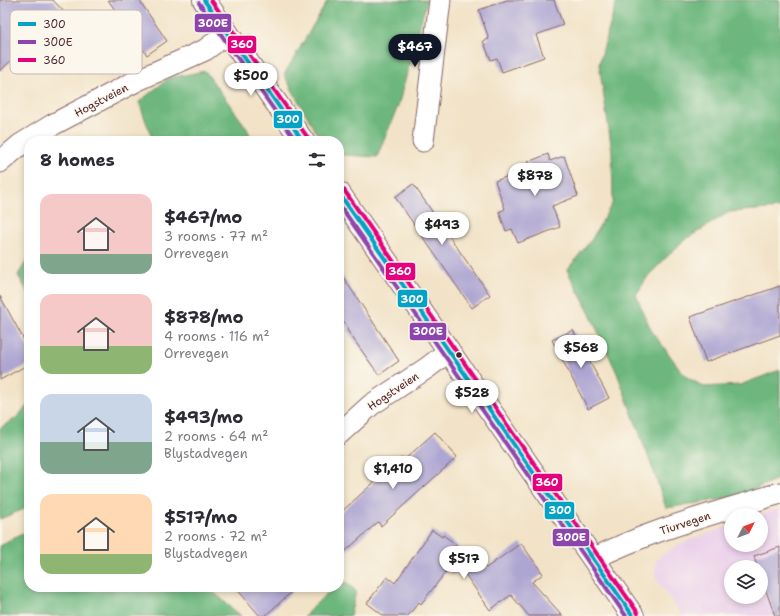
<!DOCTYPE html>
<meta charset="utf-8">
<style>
:root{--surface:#fff;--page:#f7f7f7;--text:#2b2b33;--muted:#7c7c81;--accent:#111827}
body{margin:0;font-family:"Shantell Sans",sans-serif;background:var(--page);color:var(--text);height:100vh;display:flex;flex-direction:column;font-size:15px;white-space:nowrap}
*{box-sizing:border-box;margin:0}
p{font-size:13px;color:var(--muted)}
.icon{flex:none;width:22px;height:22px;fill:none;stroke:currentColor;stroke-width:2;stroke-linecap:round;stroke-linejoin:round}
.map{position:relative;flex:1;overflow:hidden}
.details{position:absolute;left:24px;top:136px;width:320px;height:456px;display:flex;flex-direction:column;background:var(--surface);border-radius:16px;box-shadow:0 2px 6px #0003}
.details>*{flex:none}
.needle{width:26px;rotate:48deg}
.controls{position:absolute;left:724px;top:508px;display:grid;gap:8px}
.controls a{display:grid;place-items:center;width:44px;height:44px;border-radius:50%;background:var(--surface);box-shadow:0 2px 6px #0003;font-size:20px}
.price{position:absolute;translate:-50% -34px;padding:0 9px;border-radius:14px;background:#fff;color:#222;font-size:13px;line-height:26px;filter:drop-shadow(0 1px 2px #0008)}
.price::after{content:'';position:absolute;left:50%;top:24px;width:12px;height:9px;margin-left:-6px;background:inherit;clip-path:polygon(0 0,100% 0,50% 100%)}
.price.current{background:var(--accent);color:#fff}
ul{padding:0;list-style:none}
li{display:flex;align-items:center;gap:12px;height:100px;padding:0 16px}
li span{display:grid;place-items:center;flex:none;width:112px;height:80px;border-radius:12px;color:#555}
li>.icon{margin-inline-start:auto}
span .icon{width:48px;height:48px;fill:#fffc;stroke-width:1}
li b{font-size:17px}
h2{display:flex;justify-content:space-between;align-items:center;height:48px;padding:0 16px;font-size:17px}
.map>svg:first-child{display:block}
.built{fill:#ebd1eb;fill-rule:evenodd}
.forest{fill:#6db77e;stroke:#5c6b54}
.building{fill:#aea6d2}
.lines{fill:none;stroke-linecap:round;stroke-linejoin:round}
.street-casing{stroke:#856462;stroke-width:23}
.secondary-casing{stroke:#856462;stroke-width:24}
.street{stroke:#fff;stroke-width:21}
.secondary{stroke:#fff;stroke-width:22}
.bus-1-casing{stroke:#fbf7ec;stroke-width:7}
.bus-2-casing{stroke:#fbf7ec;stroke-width:7}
.bus-3-casing{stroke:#fbf7ec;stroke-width:7}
.bus-1{stroke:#04a2c6;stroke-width:4}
.bus-2{stroke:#8e44ad;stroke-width:4}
.bus-3{stroke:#e5007d;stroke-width:4}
.bus-dot{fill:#4a1f2b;stroke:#fbf7ec;stroke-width:1.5}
.labels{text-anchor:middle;stroke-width:3;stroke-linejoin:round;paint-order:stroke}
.street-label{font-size:11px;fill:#4a1f2b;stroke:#fbf7ec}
.key{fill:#fbf7ec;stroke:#c6b6b2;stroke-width:1}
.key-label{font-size:11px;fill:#4a1f2b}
.line-badge{stroke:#fbf7ec;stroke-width:1.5}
.badge-label{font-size:11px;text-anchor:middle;font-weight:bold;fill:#fff}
</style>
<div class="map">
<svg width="780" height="616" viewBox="0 0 780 616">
<rect width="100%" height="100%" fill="#fbf7ec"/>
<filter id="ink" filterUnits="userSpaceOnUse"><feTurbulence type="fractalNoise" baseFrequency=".025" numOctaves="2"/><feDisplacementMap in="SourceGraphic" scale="8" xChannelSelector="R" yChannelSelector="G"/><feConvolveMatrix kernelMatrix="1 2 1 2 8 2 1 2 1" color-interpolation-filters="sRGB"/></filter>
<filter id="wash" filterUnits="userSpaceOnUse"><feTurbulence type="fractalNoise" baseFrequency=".012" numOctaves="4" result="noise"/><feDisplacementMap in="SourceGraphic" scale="16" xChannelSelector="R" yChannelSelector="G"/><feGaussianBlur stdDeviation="0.9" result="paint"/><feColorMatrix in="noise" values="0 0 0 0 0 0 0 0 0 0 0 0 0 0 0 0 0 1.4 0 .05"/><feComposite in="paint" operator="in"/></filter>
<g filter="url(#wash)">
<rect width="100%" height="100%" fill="#f2e3c8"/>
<!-- built -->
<path class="built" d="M780 508V616H682L655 577 656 560 677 545 731 525V545H761L760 515ZM731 567H761V597H731Z"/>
<!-- forest -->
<path class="forest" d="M328 0H427L398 106 377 157 344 155 339 154V141H321L284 75Z
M617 0H780V208L729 212 683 241 648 276 636 295 651 330 685 376 704 387 740 385 780 370V478L736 497 666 508 654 472 617 373 589 312 567 270 592 239 613 202 612 151 599 64Z
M205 71 246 127 253 141H153L139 102 169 78Z
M29 257V295L18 275Z
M29 404V507L0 519V428L16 418Z
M29 530V587H206L211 590 241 616H0V546Z
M346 582 356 591 350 616H304L325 595Z"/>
<g id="blocks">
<!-- building -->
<path class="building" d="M0 0H53L65 13 29 45 33 48 17 63 13 59 0 71Z
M108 0H139L167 41 147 55Z
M507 0H554L563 25 536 35 544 57 502 72 497 58 491 60 483 41 489 39 479 10Z
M548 154 550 161 564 156 578 196 552 206 560 227 518 243 512 229 506 231 499 212 505 209 495 181 530 168 528 162Z
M413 184 490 295 472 308 395 197Z
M339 271 399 361 379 375 347 330 349 329 339 315Z
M780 286V335L706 362 690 317Z
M0 296 29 349V364L0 380Z
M573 330 609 398 588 409 552 340Z
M435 432 457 457 381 526 378 522 339 557V514L402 457 404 460Z
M432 530 442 537 443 535 457 545 456 547 486 568 521 543 543 574 532 582 563 616H529L511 595 490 610 460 567 453 574 448 569 421 604 419 602 408 616H384L367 603 387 577 395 583Z
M780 547V616H775L761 577V567H757L754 556Z
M235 587H297L265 616H260Z"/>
</g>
</g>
<g filter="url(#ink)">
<use href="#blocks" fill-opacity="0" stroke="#856462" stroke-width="1"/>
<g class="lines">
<!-- street casing -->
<g class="street-casing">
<path id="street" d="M423 141 440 0
M0 162 20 145 54 124 138 80 205 50 228 33
M339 434 371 405 427 368 449 351
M593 559C652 529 717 513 780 493"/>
</g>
<!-- secondary casing -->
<g class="secondary-casing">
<path id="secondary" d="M204 0 303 141
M339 193 633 616"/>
</g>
<!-- street -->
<use href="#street" class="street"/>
<!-- secondary -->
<use href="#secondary" class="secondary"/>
<!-- bus-1 casing -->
<g class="bus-1-casing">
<path id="bus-1" d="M204 0 303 141
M339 193 633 616"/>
</g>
<!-- bus-2 casing -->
<g class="bus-2-casing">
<path id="bus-2" d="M199 3 296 141
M339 204 626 616"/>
</g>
<!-- bus-3 casing -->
<g class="bus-3-casing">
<path id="bus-3" d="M211 0 308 138
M344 190 638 613"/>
</g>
<!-- bus-1 -->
<use href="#bus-1" class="bus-1"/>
<!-- bus-2 -->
<use href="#bus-2" class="bus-2"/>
<!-- bus-3 -->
<use href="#bus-3" class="bus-3"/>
</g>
</g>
<!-- markers -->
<circle class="bus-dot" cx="459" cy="355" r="3.5"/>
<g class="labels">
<!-- street labels -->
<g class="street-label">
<text transform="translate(101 100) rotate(-28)" y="4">Hogstveien</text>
<text transform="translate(393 391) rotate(-34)" y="4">Hogstveien</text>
<text transform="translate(685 523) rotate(-18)" y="4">Tiurvegen</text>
</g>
</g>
<!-- legend -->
<rect x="10" y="10" width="132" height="64" rx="6" class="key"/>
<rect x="18" y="22" width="18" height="4" fill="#04a2c6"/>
<rect x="18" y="40" width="18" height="4" fill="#8e44ad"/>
<rect x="18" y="58" width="18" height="4" fill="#e5007d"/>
<g class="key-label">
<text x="43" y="28">300</text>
<text x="43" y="46">300E</text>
<text x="43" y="64">360</text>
</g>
<g class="line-badge">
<rect x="194" y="13" width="38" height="20" rx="4" fill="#8e44ad"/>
<rect x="227" y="35" width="30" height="19" rx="4" fill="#e5007d"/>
<rect x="273" y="110" width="30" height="19" rx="4" fill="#04a2c6"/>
<rect x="385" y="262" width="31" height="19" rx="4" fill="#e5007d"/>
<rect x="397" y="289" width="31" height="19" rx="4" fill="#04a2c6"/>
<rect x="409" y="322" width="38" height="19" rx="4" fill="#8e44ad"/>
<rect x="532" y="473" width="31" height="19" rx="4" fill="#e5007d"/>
<rect x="544" y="501" width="31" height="19" rx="4" fill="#04a2c6"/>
<rect x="552" y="528" width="38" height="19" rx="4" fill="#8e44ad"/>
</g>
<g class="badge-label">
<text x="213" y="27">300E</text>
<text x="242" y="48">360</text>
<text x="288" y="123">300</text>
<text x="400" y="275">360</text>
<text x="412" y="303">300</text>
<text x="428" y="335">300E</text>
<text x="547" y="486">360</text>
<text x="560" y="514">300</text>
<text x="571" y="541">300E</text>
</g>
</svg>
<div class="controls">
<a><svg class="needle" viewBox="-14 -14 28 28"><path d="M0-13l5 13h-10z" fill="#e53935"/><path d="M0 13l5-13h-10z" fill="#7c7c81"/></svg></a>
<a><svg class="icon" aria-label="layers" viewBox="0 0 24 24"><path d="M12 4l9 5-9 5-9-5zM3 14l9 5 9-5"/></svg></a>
</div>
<b class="price current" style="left:415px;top:68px">$467</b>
<b class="price" style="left:251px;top:97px">$500</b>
<b class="price" style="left:535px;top:197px">$878</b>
<b class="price" style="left:442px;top:246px">$493</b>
<b class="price" style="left:581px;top:369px">$568</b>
<b class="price" style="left:472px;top:414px">$528</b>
<b class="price" style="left:393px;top:490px">$1,410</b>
<b class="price" style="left:464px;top:580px">$517</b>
<section class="details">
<h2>8 homes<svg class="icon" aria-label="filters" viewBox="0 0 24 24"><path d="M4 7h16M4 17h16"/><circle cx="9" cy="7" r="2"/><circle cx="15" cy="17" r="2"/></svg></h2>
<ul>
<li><span style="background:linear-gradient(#f6c9c9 75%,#7fa58c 0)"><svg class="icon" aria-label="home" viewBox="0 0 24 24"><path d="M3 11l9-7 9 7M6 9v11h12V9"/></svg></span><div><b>$467/mo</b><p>3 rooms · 77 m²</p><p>Orrevegen</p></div></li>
<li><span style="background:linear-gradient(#f6c9c9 65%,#8fb573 0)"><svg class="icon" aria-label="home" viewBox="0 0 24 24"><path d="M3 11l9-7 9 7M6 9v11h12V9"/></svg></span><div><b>$878/mo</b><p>4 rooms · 116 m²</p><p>Orrevegen</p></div></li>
<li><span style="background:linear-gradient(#c9d6e8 60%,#7fa58c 0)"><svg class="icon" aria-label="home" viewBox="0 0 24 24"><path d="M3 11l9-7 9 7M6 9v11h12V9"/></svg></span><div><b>$493/mo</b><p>2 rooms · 64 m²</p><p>Blystadvegen</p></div></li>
<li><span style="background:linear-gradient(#ffd9b3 75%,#8fb573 0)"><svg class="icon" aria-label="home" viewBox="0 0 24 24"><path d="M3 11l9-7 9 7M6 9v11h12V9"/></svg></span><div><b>$517/mo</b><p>2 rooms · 72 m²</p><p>Blystadvegen</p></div></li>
</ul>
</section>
</div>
